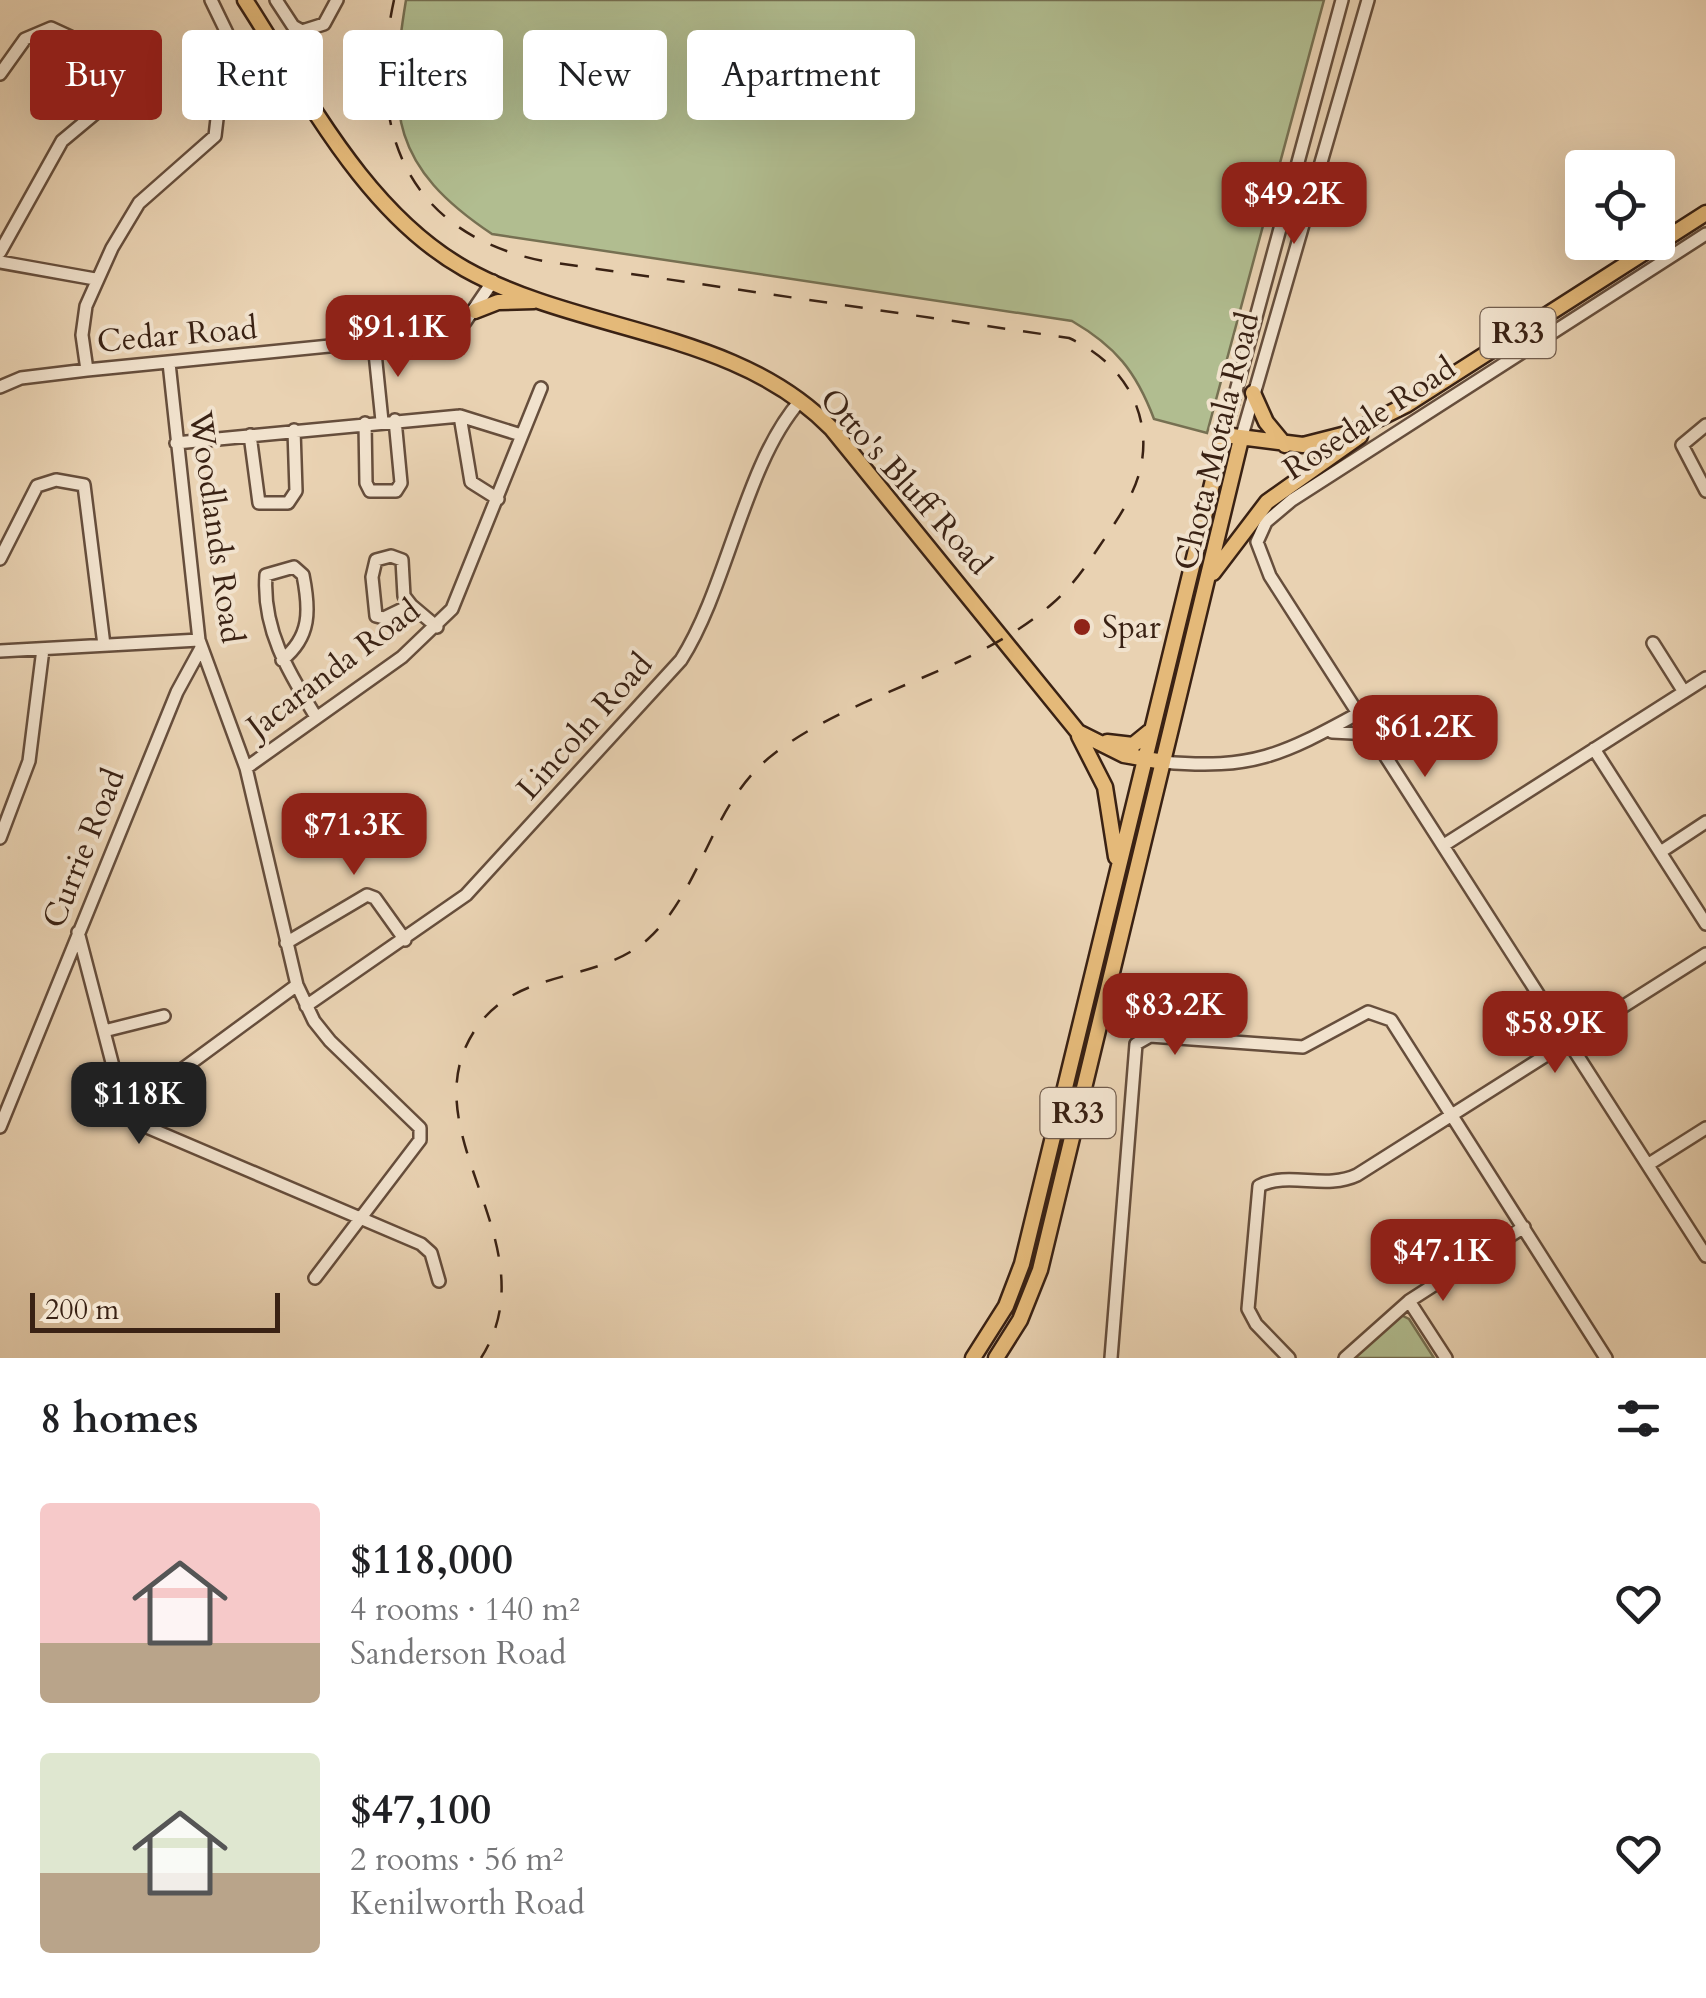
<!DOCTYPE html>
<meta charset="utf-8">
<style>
:root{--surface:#fff;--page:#f6f6f6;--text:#202124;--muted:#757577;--accent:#8f2418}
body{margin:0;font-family:Cardo,serif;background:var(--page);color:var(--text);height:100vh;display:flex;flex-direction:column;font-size:38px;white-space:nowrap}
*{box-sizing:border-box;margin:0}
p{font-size:32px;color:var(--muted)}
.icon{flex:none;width:55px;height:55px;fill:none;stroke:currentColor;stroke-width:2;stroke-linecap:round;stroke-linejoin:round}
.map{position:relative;height:1358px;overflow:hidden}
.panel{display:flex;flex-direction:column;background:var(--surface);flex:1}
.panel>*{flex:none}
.banner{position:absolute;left:30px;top:30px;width:1000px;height:90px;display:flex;gap:20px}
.controls{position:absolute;left:1565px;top:150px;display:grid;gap:20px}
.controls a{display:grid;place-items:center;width:110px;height:110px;border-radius:10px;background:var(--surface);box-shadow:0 10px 40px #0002;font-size:50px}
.scale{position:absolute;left:30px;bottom:25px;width:250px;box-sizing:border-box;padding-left:10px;border:5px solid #3a2214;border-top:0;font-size:28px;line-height:35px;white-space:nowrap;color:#3a2214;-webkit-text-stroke:8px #f1e2cd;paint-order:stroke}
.price{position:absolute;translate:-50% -85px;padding:0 22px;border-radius:20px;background:var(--accent);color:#fff;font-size:32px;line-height:65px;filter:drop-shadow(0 2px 5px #0008)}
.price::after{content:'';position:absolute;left:50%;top:60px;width:30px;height:22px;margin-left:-15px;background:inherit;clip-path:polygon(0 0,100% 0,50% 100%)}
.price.current{background:#222;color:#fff}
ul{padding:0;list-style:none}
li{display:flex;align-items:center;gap:30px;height:250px;padding:0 40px}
li span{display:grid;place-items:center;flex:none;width:280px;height:200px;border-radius:10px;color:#555}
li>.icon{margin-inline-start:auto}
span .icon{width:120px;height:120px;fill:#fffc;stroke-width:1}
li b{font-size:42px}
h2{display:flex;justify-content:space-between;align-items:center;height:120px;padding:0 40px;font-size:42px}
.tag{padding:0 35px;border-radius:10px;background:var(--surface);box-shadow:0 10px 40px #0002;font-size:35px;line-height:90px}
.tag.current{background:var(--accent);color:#fff}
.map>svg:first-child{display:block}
.green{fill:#b1bd90;stroke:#767052;stroke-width:2.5}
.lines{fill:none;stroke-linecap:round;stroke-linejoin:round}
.minor-casing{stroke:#664e3c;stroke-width:16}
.major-casing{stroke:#3a2214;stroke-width:19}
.minor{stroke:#f1e2cd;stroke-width:11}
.major{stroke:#e4b979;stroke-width:14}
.rail{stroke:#3a2214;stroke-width:2.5;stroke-dasharray:18 18;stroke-linecap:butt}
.poi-dot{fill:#8f2418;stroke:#f1e2cd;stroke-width:4}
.labels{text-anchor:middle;stroke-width:8;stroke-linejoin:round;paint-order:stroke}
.shield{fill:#f1e2cd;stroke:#715c4c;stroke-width:2.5}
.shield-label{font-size:30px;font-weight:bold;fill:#3a2214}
.street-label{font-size:32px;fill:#3a2214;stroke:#f1e2cd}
.poi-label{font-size:32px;fill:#3a2214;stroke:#f1e2cd;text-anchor:start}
</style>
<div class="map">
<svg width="1706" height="1358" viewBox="0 0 1706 1358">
<rect width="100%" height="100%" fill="#e9d2b2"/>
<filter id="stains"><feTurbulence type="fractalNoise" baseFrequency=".002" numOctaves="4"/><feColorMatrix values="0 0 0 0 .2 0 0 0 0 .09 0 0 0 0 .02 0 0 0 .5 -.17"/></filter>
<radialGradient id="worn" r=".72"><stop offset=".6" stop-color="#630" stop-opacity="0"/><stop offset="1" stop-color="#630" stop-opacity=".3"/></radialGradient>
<!-- green -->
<path class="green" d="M406 0H1324L1207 433 1154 419C1136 371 1115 346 1072 321L492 234C392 167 387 114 406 0Z
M1399 1314 1409 1319 1434 1358H1349Z"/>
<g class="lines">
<!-- minor casing -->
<g class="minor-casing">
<path id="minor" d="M276 0 293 26 302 31 324 24 337 0
M0 74 25 39 51 28 116 58 125 78 116 96 62 141 0 252
M1706 234 1292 500 1266 522 1257 542 1270 576 1706 1256
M0 262 95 279
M374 343 382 421
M169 363 199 640 246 768 297 985 314 1021 330 1041 420 1128V1140L315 1278
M87 370 82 335 86 306 112 248 139 203 215 136 227 33 211 0
M0 387 21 378 87 370 440 335 465 322 493 281
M460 416 471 482 498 499
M365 423 366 483 370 491H396L401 483 395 420
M1706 425 1682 445 1706 491
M250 435 259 503H288L296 491 294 430
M1224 435 1342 0
M1241 439 1368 0
M176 443 460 416 521 435
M0 559 37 486 56 480 84 485 104 645
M411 605 404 596 402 560 391 556 376 560 372 577 376 616 384 618 411 605 437 627
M1653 643 1684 692
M0 651 199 640
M282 660C311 637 310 610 303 575L294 567 266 575C262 630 289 673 316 717
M1332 732 1372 734
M1594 749 1706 924
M1163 762C1253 770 1282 755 1359 713
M246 768 402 657 452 609 541 388
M0 838 29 761 43 649
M1444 845 1706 678
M1662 851 1706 822
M78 932 120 1093 127 1110 142 1125 421 1244 431 1253 439 1281
M286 943 367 895 375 898 405 940
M306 1006 466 895 681 660C728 586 745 463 800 401
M104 1031 164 1016
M127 1110 297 985
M0 1127 177 692 201 648
M1649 1164 1706 1128
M1409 1301 1446 1358
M1111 1358 1136 1044 1150 1036 1303 1047 1368 1012 1391 1020 1606 1358
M1289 1358 1256 1324 1248 1309 1259 1186C1288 1171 1326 1190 1357 1175L1706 954
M1345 1358 1409 1301 1524 1227"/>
</g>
<!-- major casing -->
<g class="major-casing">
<path id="major" d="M245 0C306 94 364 212 465 269 581 334 736 329 832 429L1078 732 1124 755 1163 762
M475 311 498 302 534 301
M1253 393 1266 422 1285 445
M1213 573 1267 502 1360 436
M1079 736 1105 787 1116 857
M1107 742 1133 745 1149 732
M973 1358 1006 1306 1022 1264 1224 435 1303 445 1350 433 1406 405 1706 213
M996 1358 1020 1320 1040 1270 1241 439"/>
</g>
<!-- minor -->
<use href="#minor" class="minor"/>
<!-- major -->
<use href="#major" class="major"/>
<!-- rail -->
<path class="rail" d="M394 0C366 127 405 233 543 261L1069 338C1109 356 1139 390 1143 435 1146 473 1129 502 1109 532 1092 557 1076 583 1053 603 974 673 858 690 775 753 710 802 704 888 648 939 598 984 519 967 477 1027 404 1131 554 1243 481 1358"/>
</g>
<!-- markers -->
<circle class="poi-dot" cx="1082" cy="627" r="10"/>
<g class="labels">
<!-- shield labels -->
<g class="shield">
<rect x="1480.5" y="308" width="75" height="50" rx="8"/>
<rect x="1040.5" y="1088" width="75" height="50" rx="8"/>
</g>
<g class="shield-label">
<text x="1518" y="343">R33</text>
<text x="1078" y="1123">R33</text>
</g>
<!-- street labels -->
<g class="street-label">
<text transform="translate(177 334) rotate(-5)" y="11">Cedar Road</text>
<text transform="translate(1369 418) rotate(-33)" y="11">Rosedale Road</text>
<text transform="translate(1216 441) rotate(-76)" y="11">Chota Motala Road</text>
<text transform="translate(906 481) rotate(48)" y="11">Otto's Bluff Road</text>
<text transform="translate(217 527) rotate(82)" y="11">Woodlands Road</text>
<text transform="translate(333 668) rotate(-37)" y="11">Jacaranda Road</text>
<text transform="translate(584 726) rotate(-48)" y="11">Lincoln Road</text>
<text transform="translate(83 848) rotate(-68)" y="11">Currie Road</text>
</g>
<!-- poi labels -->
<g class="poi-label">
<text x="1102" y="638">Spar</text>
</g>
</g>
<rect width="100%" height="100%" filter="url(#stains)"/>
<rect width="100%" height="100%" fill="url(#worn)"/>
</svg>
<div class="controls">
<a><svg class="icon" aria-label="locate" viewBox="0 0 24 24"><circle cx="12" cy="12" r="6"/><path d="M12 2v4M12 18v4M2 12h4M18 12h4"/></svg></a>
</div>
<div class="scale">200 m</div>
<b class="price" style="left:1294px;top:247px">$49.2K</b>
<b class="price" style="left:398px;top:380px">$91.1K</b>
<b class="price" style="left:1425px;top:780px">$61.2K</b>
<b class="price" style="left:354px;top:878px">$71.3K</b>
<b class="price" style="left:1175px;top:1058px">$83.2K</b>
<b class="price" style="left:1555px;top:1076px">$58.9K</b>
<b class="price current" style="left:139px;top:1147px">$118K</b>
<b class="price" style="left:1443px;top:1304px">$47.1K</b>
<div class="banner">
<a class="tag current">Buy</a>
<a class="tag">Rent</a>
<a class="tag">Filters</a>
<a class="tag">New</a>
<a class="tag">Apartment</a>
</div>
</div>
<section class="panel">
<h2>8 homes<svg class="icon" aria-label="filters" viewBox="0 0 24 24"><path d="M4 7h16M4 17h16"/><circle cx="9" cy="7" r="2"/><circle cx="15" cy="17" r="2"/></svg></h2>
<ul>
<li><span style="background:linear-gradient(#f6c9c9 70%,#b9a48a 0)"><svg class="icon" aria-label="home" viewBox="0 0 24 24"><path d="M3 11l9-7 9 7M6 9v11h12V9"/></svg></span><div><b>$118,000</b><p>4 rooms · 140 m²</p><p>Sanderson Road</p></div><svg class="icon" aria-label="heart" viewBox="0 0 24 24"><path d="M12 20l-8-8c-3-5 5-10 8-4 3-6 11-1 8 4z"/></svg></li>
<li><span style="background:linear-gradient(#dfe7d0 60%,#b9a48a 0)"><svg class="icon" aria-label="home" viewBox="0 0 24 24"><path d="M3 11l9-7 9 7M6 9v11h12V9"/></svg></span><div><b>$47,100</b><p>2 rooms · 56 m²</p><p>Kenilworth Road</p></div><svg class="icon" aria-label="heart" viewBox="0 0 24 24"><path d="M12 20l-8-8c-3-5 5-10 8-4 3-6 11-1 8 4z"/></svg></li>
</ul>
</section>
